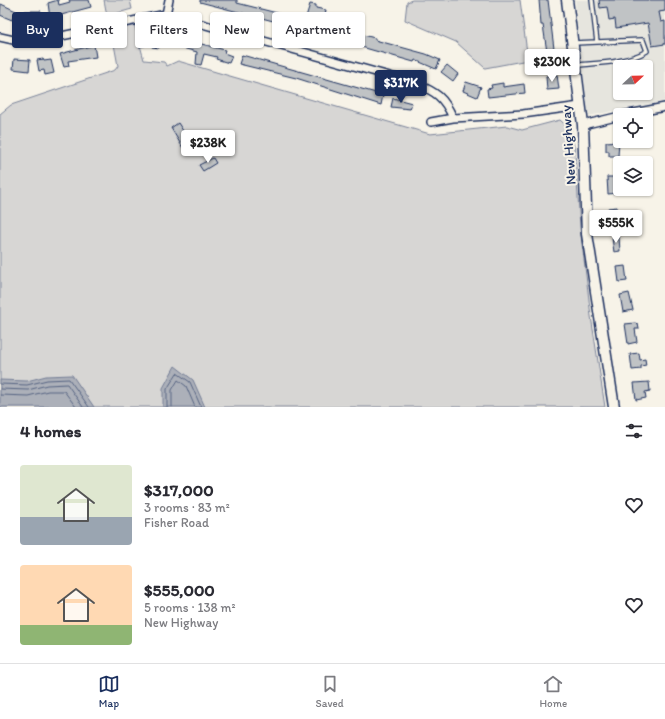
<!DOCTYPE html>
<meta charset="utf-8">
<style>
:root{--surface:#fff;--page:#f2f2f3;--text:#2b2b33;--muted:#7c7c81;--line:#e1e1e2;--accent:#1b2f5e}
body{margin:0;font-family:Itim,sans-serif;background:var(--page);color:var(--text);height:100vh;display:flex;flex-direction:column;font-size:15px;white-space:nowrap}
*{box-sizing:border-box;margin:0}
p{font-size:13px;color:var(--muted)}
.icon{flex:none;width:22px;height:22px;fill:none;stroke:currentColor;stroke-width:2;stroke-linecap:round;stroke-linejoin:round}
.map{position:relative;height:407px;overflow:hidden}
.sheet{display:flex;flex-direction:column;background:var(--surface);flex:1}
.sheet>*{flex:none}
.banner{position:absolute;left:12px;top:12px;width:400px;height:36px;display:flex;gap:8px}
.needle{width:26px;rotate:68deg}
.controls{position:absolute;left:613px;top:60px;display:grid;gap:8px}
.controls a{display:grid;place-items:center;width:40px;height:40px;border-radius:4px;background:var(--surface);box-shadow:0 1px 3px #0004;font-size:20px}
.price{position:absolute;translate:-50% -34px;padding:0 9px;border-radius:4px;background:#fff;color:#222;font-size:13px;line-height:26px;filter:drop-shadow(0 1px 2px #0008)}
.price::after{content:'';position:absolute;left:50%;top:24px;width:12px;height:9px;margin-left:-6px;background:inherit;clip-path:polygon(0 0,100% 0,50% 100%)}
.price.on{background:var(--accent);color:#fff}
ul{padding:0;list-style:none}
li{display:flex;align-items:center;gap:12px;height:100px;padding:0 20px}
li span{display:grid;place-items:center;flex:none;width:112px;height:80px;border-radius:4px;color:#555}
li>.icon{margin-inline-start:auto}
span .icon{width:48px;height:48px;fill:#fffc;stroke-width:1}
li b{font-size:17px}
h2{display:flex;justify-content:space-between;align-items:center;height:48px;padding:0 20px;font-size:17px}
.chip{padding:0 14px;border-radius:4px;background:var(--surface);box-shadow:0 1px 3px #0004;font-size:14px;line-height:36px}
.chip.on{background:var(--accent);color:#fff}
.tab-bar{display:flex;justify-content:space-around;align-items:center;height:56px;border-top:1px solid var(--line);background:var(--surface);font-size:11px;color:var(--muted)}
.tab-bar a{display:grid;justify-items:center;gap:2px}
.tab-bar .on{color:var(--accent)}
.map>svg:first-child{display:block}
.built{fill:#e6e5de;fill-rule:evenodd}
.green{fill:#d7d6d4;stroke:#798299}
.water{fill:#acb0b9;stroke:#727c95}
.lines{fill:none;stroke-linecap:round;stroke-linejoin:round}
.shore{stroke:#556382;stroke-width:1}
.building{fill:#c0c3c5;stroke:#1b2f5e}
.lane-casing{stroke:#1b2f5e;stroke-width:6}
.street-casing{stroke:#1b2f5e;stroke-width:10}
.secondary-casing{stroke:#1b2f5e;stroke-width:13}
.lane{stroke:#f7f3e8;stroke-width:3.5}
.street{stroke:#f7f3e8;stroke-width:7}
.secondary{stroke:#f7f3e8;stroke-width:10}
.labels{text-anchor:middle;stroke-width:4;stroke-linejoin:round;paint-order:stroke}
.street-label{font-size:14px;fill:#1b2f5e;stroke:#f7f3e8}
</style>
<div class="map">
<svg width="665" height="407" viewBox="0 0 665 407">
<rect width="100%" height="100%" fill="#f7f3e8"/>
<filter id="ink" filterUnits="userSpaceOnUse"><feTurbulence type="fractalNoise" baseFrequency=".025" numOctaves="2"/><feDisplacementMap in="SourceGraphic" scale="8" xChannelSelector="R" yChannelSelector="G"/><feConvolveMatrix kernelMatrix="1 2 1 2 8 2 1 2 1" color-interpolation-filters="sRGB"/></filter>
<g filter="url(#ink)">
<!-- built -->
<path class="built" d="M575 0H665V101L588 116ZM620 67H646V93H620Z"/>
<!-- green -->
<path class="green" d="M104 0H130L132 9 107 16Z
M412 0H520L528 60 485 68 456 42 405 20 407 2Z
M134 23 144 60 164 62 167 66 178 61 430 134 507 126 522 130 560 120 571 130 575 152 580 227 591 316 605 407H0V114L11 105 115 70 118 66 111 28Z"/>
<!-- water -->
<path class="water" d="M175 366 193 380 205 407H163V388Z
M72 375 94 407H0V380L27 381 46 376Z"/>
<g class="lines">
<!-- shore -->
<path class="shore" d="M0 384 27 385 47 380 69 379 89 407
M0 389 28 390 47 385 67 384 83 407
M0 395 28 396 48 391H64L76 407
M167 407V389L177 373 190 382 201 407
M172 407V390L178 380 186 386 195 407"/>
</g>
<!-- building -->
<path class="building" d="M58 0 59 5 70 2 69 0H89L91 7 50 18 48 3Z
M200 0H237V3L305 20 310 4 316 5V8L326 10 323 25 331 28 328 37 324 35 323 37 308 30 223 8 200 2Z
M539 0H548L556 65 549 66 543 25H541Z
M599 0H665V11L659 12 661 22 665 21V44L652 46 648 23 616 28 615 19 609 20 607 7 600 8Z
M1 4 16 11 12 20 0 15Z
M24 11H41V21L25 22Z
M342 23H343V30L375 38V40L426 54 440 60 436 69 415 60 414 62 344 42 345 39 338 37Z
M152 34 169 36 167 45 159 44V48L152 47V44L139 47 137 37Z
M178 38 225 50 224 53 232 56 229 63 216 59 217 57 204 54 201 65 196 64 197 52 175 46Z
M94 45 96 57 68 61 69 66 64 67 60 54Z
M242 55 383 95 381 105 296 78 239 64Z
M14 59 30 60 29 71 13 69Z
M43 59 44 61 51 60 54 73 45 75 44 70 39 71 37 60Z
M447 65 458 74 453 81 441 72Z
M557 75 559 89 547 90 546 76Z
M466 82 481 87 477 97 463 91Z
M503 83V87L524 84 525 93 488 97 487 89 492 88 491 85Z
M393 98 412 103 410 109 391 107Z
M178 123 191 143 183 148 171 128Z
M619 141 618 156H609V151H606V142Z
M213 158 216 163 203 171 199 165Z
M607 177H617V193L608 194Z
M617 207 618 223H609L608 208Z
M619 237 620 251 614 252 612 238Z
M625 266 627 281 619 282 617 267Z
M629 293 633 310 623 312 620 295Z
M635 323 638 324 639 329H635L637 342 628 344 625 324Z
M639 353 640 360 645 359 646 365 641 366V369L632 370 630 354Z
M649 382 650 391 645 392 646 398 636 400 634 383Z"/>
<g class="lines">
<!-- lane casing -->
<g class="lane-casing">
<path id="lane" d="M592 0 597 42
M574 43 643 40 647 51C626 63 600 63 577 65"/>
</g>
<!-- street casing -->
<g class="street-casing">
<path id="street" d="M166 14 169 0
M0 37 18 41 33 42 166 14 415 83C436 92 444 97 453 118
M623 115 665 107
M431 122 453 118 523 114 580 106
M583 125 620 116"/>
</g>
<!-- secondary casing -->
<g class="secondary-casing">
<path id="secondary" d="M567 0 583 125 587 234 614 407"/>
</g>
<!-- lane -->
<use href="#lane" class="lane"/>
<!-- street -->
<use href="#street" class="street"/>
<!-- secondary -->
<use href="#secondary" class="secondary"/>
</g>
</g>
<g class="labels">
<!-- street labels -->
<g class="street-label">
<text transform="translate(568 145) rotate(-94)" y="5">New Highway</text>
</g>
</g>
</svg>
<div class="controls">
<a><svg class="needle" viewBox="-14 -14 28 28"><path d="M0-13l5 13h-10z" fill="#e53935"/><path d="M0 13l5-13h-10z" fill="#7c7c81"/></svg></a>
<a><svg class="icon" aria-label="locate" viewBox="0 0 24 24"><circle cx="12" cy="12" r="6"/><path d="M12 2v4M12 18v4M2 12h4M18 12h4"/></svg></a>
<a><svg class="icon" aria-label="layers" viewBox="0 0 24 24"><path d="M12 4l9 5-9 5-9-5zM3 14l9 5 9-5"/></svg></a>
</div>
<b class="price" style="left:552px;top:83px">$230K</b>
<b class="price on" style="left:401px;top:104px">$317K</b>
<b class="price" style="left:208px;top:164px">$238K</b>
<b class="price" style="left:616px;top:244px">$555K</b>
<div class="banner">
<a class="chip on">Buy</a>
<a class="chip">Rent</a>
<a class="chip">Filters</a>
<a class="chip">New</a>
<a class="chip">Apartment</a>
</div>
</div>
<section class="sheet">
<h2>4 homes<svg class="icon" aria-label="filters" viewBox="0 0 24 24"><path d="M4 7h16M4 17h16"/><circle cx="9" cy="7" r="2"/><circle cx="15" cy="17" r="2"/></svg></h2>
<ul>
<li><span style="background:linear-gradient(#dfe7d0 65%,#9aa5b1 0)"><svg class="icon" aria-label="home" viewBox="0 0 24 24"><path d="M3 11l9-7 9 7M6 9v11h12V9"/></svg></span><div><b>$317,000</b><p>3 rooms · 83 m²</p><p>Fisher Road</p></div><svg class="icon" aria-label="heart" viewBox="0 0 24 24"><path d="M12 20l-8-8c-3-5 5-10 8-4 3-6 11-1 8 4z"/></svg></li>
<li><span style="background:linear-gradient(#ffd9b3 75%,#8fb573 0)"><svg class="icon" aria-label="home" viewBox="0 0 24 24"><path d="M3 11l9-7 9 7M6 9v11h12V9"/></svg></span><div><b>$555,000</b><p>5 rooms · 138 m²</p><p>New Highway</p></div><svg class="icon" aria-label="heart" viewBox="0 0 24 24"><path d="M12 20l-8-8c-3-5 5-10 8-4 3-6 11-1 8 4z"/></svg></li>
</ul>
</section>
<nav class="tab-bar">
<a class="on"><svg class="icon" aria-label="map" viewBox="0 0 24 24"><path d="M3 6l6-2 6 2 6-2v14l-6 2-6-2-6 2zM9 4v14M15 6v14"/></svg>Map</a>
<a><svg class="icon" aria-label="saved" viewBox="0 0 24 24"><path d="M7 4h10v16l-5-4-5 4z"/></svg>Saved</a>
<a><svg class="icon" aria-label="home" viewBox="0 0 24 24"><path d="M3 11l9-7 9 7M6 9v11h12V9"/></svg>Home</a>
</nav>
